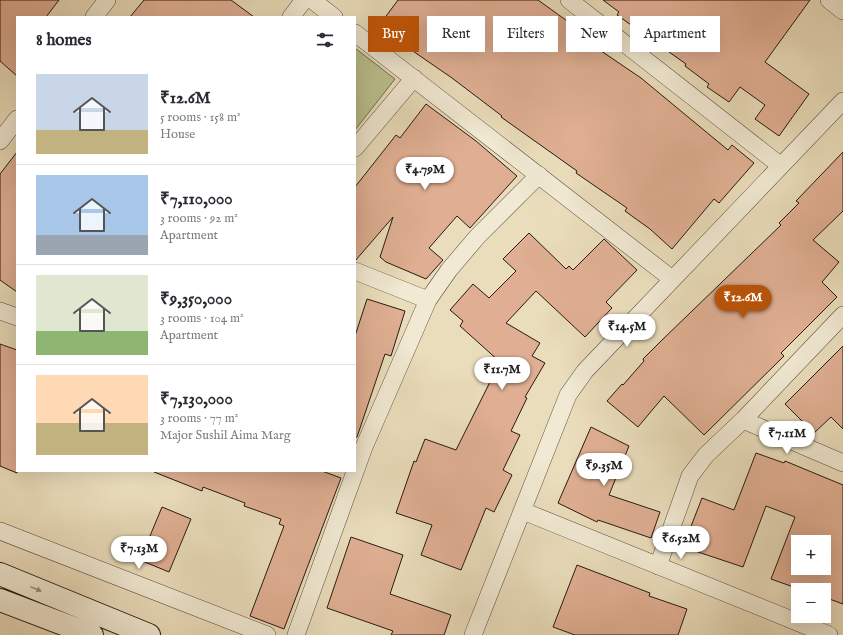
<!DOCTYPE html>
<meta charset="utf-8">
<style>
:root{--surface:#fff;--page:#f2f2f3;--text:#2b2b33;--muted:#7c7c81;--line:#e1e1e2;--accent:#b45309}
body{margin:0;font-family:"IM FELL English",serif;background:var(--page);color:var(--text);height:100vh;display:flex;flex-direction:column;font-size:15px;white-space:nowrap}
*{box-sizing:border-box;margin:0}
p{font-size:13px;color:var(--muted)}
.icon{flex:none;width:22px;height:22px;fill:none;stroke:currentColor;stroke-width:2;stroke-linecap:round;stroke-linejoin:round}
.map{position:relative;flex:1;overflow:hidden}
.details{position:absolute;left:16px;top:16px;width:340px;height:456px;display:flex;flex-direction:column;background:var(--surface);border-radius:0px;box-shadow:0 4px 16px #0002}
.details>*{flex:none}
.top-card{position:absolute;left:368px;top:16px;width:380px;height:36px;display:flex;gap:8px}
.controls{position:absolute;left:791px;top:535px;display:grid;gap:8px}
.controls a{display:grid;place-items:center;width:40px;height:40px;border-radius:0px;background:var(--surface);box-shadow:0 4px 16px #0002;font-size:20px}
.price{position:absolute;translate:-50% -34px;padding:0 9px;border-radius:14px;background:#fff;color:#222;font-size:13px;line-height:26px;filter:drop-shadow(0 1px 2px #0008)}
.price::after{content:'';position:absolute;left:50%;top:24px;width:12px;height:9px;margin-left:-6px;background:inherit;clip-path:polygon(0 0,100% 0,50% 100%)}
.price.on{background:var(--accent);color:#fff}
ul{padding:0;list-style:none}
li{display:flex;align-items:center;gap:12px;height:100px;padding:0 20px}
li+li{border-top:1px solid var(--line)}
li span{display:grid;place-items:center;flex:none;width:112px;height:80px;border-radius:0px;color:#555}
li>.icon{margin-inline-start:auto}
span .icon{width:48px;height:48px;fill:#fffc;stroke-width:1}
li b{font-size:17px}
h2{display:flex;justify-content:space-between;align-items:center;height:48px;padding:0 20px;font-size:17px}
.pill{padding:0 14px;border-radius:0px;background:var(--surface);box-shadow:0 4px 16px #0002;font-size:14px;line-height:36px}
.pill.on{background:var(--accent);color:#fff}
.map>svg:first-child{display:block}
.green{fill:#bac08d;stroke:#706c50}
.building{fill:#e0af93;stroke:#271914;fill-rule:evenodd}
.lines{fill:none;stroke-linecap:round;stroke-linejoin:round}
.street-casing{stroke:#584a3e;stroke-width:18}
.secondary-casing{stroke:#271914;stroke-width:24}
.street{stroke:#f1e9d3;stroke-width:17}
.secondary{stroke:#f1e9d3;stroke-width:22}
.oneway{fill:#968b7d}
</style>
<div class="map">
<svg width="843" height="635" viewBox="0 0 843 635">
<rect width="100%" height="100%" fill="#eaddbb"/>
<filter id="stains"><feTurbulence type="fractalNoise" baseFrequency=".005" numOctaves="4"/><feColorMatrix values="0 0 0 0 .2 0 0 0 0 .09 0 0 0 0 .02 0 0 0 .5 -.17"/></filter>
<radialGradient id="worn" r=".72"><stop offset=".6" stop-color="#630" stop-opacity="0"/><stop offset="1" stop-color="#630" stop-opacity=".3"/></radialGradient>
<!-- green -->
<path class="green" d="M355 48 395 79 355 130Z"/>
<!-- building -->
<path class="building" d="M0 0H59L46 17H17V76L0 61Z
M144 0H231L254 17H130Z
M398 0H538L588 36 585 40 641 78 728 150 732 145 754 163 719 203 714 199 672 249 650 229 625 211 627 208 576 173 577 171 501 117 502 116 452 78 378 27Z
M603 0H810L765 62 809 94 779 136 755 119 765 105 740 87 729 102 707 87 709 84 685 66 686 64 617 15 619 12Z
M426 104 476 141 517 176 470 228 457 216 429 248 443 260 426 279 386 262 380 257 393 217 355 261V187L396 135 400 138Z
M17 152V292L0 280V174Z
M843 152V211L813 240 839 262 822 282 837 297 781 353 784 356 704 435 664 396 638 427 607 401 622 384 623 385 644 361 643 359 661 341 781 225 779 223 799 203 796 201Z
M529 233 566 269 569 266 573 270 604 239 637 270 606 302 612 308 585 337 536 291 506 323 540 343 532 356 545 363 525 397 527 398 511 431 520 435 503 470 512 475 494 512 486 508 461 570 421 555 432 525 396 513 414 461 416 462 425 439 456 450 500 362 460 326 463 321 450 310 473 284 489 298 516 271 503 259Z
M367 299 405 311 391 356 385 354 357 437H355V336Z
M0 344 17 350V473L0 466Z
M843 346V429L831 417 814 433 785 404Z
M591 427 629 446 609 495 660 512 651 538 598 520 597 522 558 503Z
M756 453 784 463 785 461 843 485V604L824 597V590H802L771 579 795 517 766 506 743 567 683 547 702 498 734 510ZM798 542H824V568H798Z
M154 471H322L341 478 284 629 250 616 284 526 279 524 281 519 244 506 245 503 203 487 202 491 154 472Z
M162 507 191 519 169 572 140 560Z
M351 537 403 555 390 594 451 615 444 635H391L393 631 327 608Z
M577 565 650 593 649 596 687 609 678 635H575L553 627Z"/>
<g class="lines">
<!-- street casing -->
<g class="street-casing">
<path id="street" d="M312 0 334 17
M569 0 781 166
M829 0 843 11
M94 17 107 0
M291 17 304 0
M355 33 672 279
M0 141 17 119
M355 148 414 78
M355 271 428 300
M0 311 17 317
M743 420 843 463
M523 511 829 635
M0 531 267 635
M658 566 690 476 706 455 743 420 843 315
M296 635 364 447 428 300 449 270 477 237 539 175
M473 635 568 395 585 371 843 101"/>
</g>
<!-- secondary casing -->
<g class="secondary-casing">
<path id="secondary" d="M0 574 149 635
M0 600 92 635"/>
</g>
<!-- street -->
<use href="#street" class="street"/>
<!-- secondary -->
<use href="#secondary" class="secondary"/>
</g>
<!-- one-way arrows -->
<defs><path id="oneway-solid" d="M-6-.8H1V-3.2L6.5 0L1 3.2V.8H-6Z"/></defs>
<use class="oneway" href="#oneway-solid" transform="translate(36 589) rotate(22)"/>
<rect width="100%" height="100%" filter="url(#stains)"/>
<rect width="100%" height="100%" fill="url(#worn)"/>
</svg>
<div class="controls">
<a>+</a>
<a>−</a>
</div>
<b class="price" style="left:425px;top:191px">₹4.79M</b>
<b class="price on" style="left:743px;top:319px">₹12.6M</b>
<b class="price" style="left:627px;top:348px">₹14.5M</b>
<b class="price" style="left:502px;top:391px">₹11.7M</b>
<b class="price" style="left:787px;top:455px">₹7.11M</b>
<b class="price" style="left:604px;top:487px">₹9.35M</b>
<b class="price" style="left:681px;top:560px">₹6.52M</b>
<b class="price" style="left:139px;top:570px">₹7.13M</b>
<div class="top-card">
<a class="pill on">Buy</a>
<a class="pill">Rent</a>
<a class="pill">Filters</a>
<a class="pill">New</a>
<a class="pill">Apartment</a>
</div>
<section class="details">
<h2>8 homes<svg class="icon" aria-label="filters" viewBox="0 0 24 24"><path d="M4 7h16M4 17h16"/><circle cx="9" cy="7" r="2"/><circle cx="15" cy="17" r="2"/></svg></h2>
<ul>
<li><span style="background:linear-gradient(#c9d6e8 70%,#c2b280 0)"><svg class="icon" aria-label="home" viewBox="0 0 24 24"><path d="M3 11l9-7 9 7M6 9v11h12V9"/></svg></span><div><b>₹12.6M</b><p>5 rooms · 158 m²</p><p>House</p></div></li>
<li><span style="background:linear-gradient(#a9c7e8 75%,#9aa5b1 0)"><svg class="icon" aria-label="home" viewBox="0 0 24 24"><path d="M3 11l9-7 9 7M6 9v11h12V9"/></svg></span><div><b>₹7,110,000</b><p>3 rooms · 92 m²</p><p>Apartment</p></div></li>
<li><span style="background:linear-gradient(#dfe7d0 70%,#8fb573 0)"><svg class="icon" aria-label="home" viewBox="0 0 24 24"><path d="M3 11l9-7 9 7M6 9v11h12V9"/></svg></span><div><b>₹9,350,000</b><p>3 rooms · 104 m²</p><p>Apartment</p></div></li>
<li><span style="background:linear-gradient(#ffd9b3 60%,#c2b280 0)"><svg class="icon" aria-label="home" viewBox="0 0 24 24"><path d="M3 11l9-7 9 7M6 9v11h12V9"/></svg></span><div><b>₹7,130,000</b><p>3 rooms · 77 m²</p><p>Major Sushil Aima Marg</p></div></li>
</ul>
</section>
</div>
